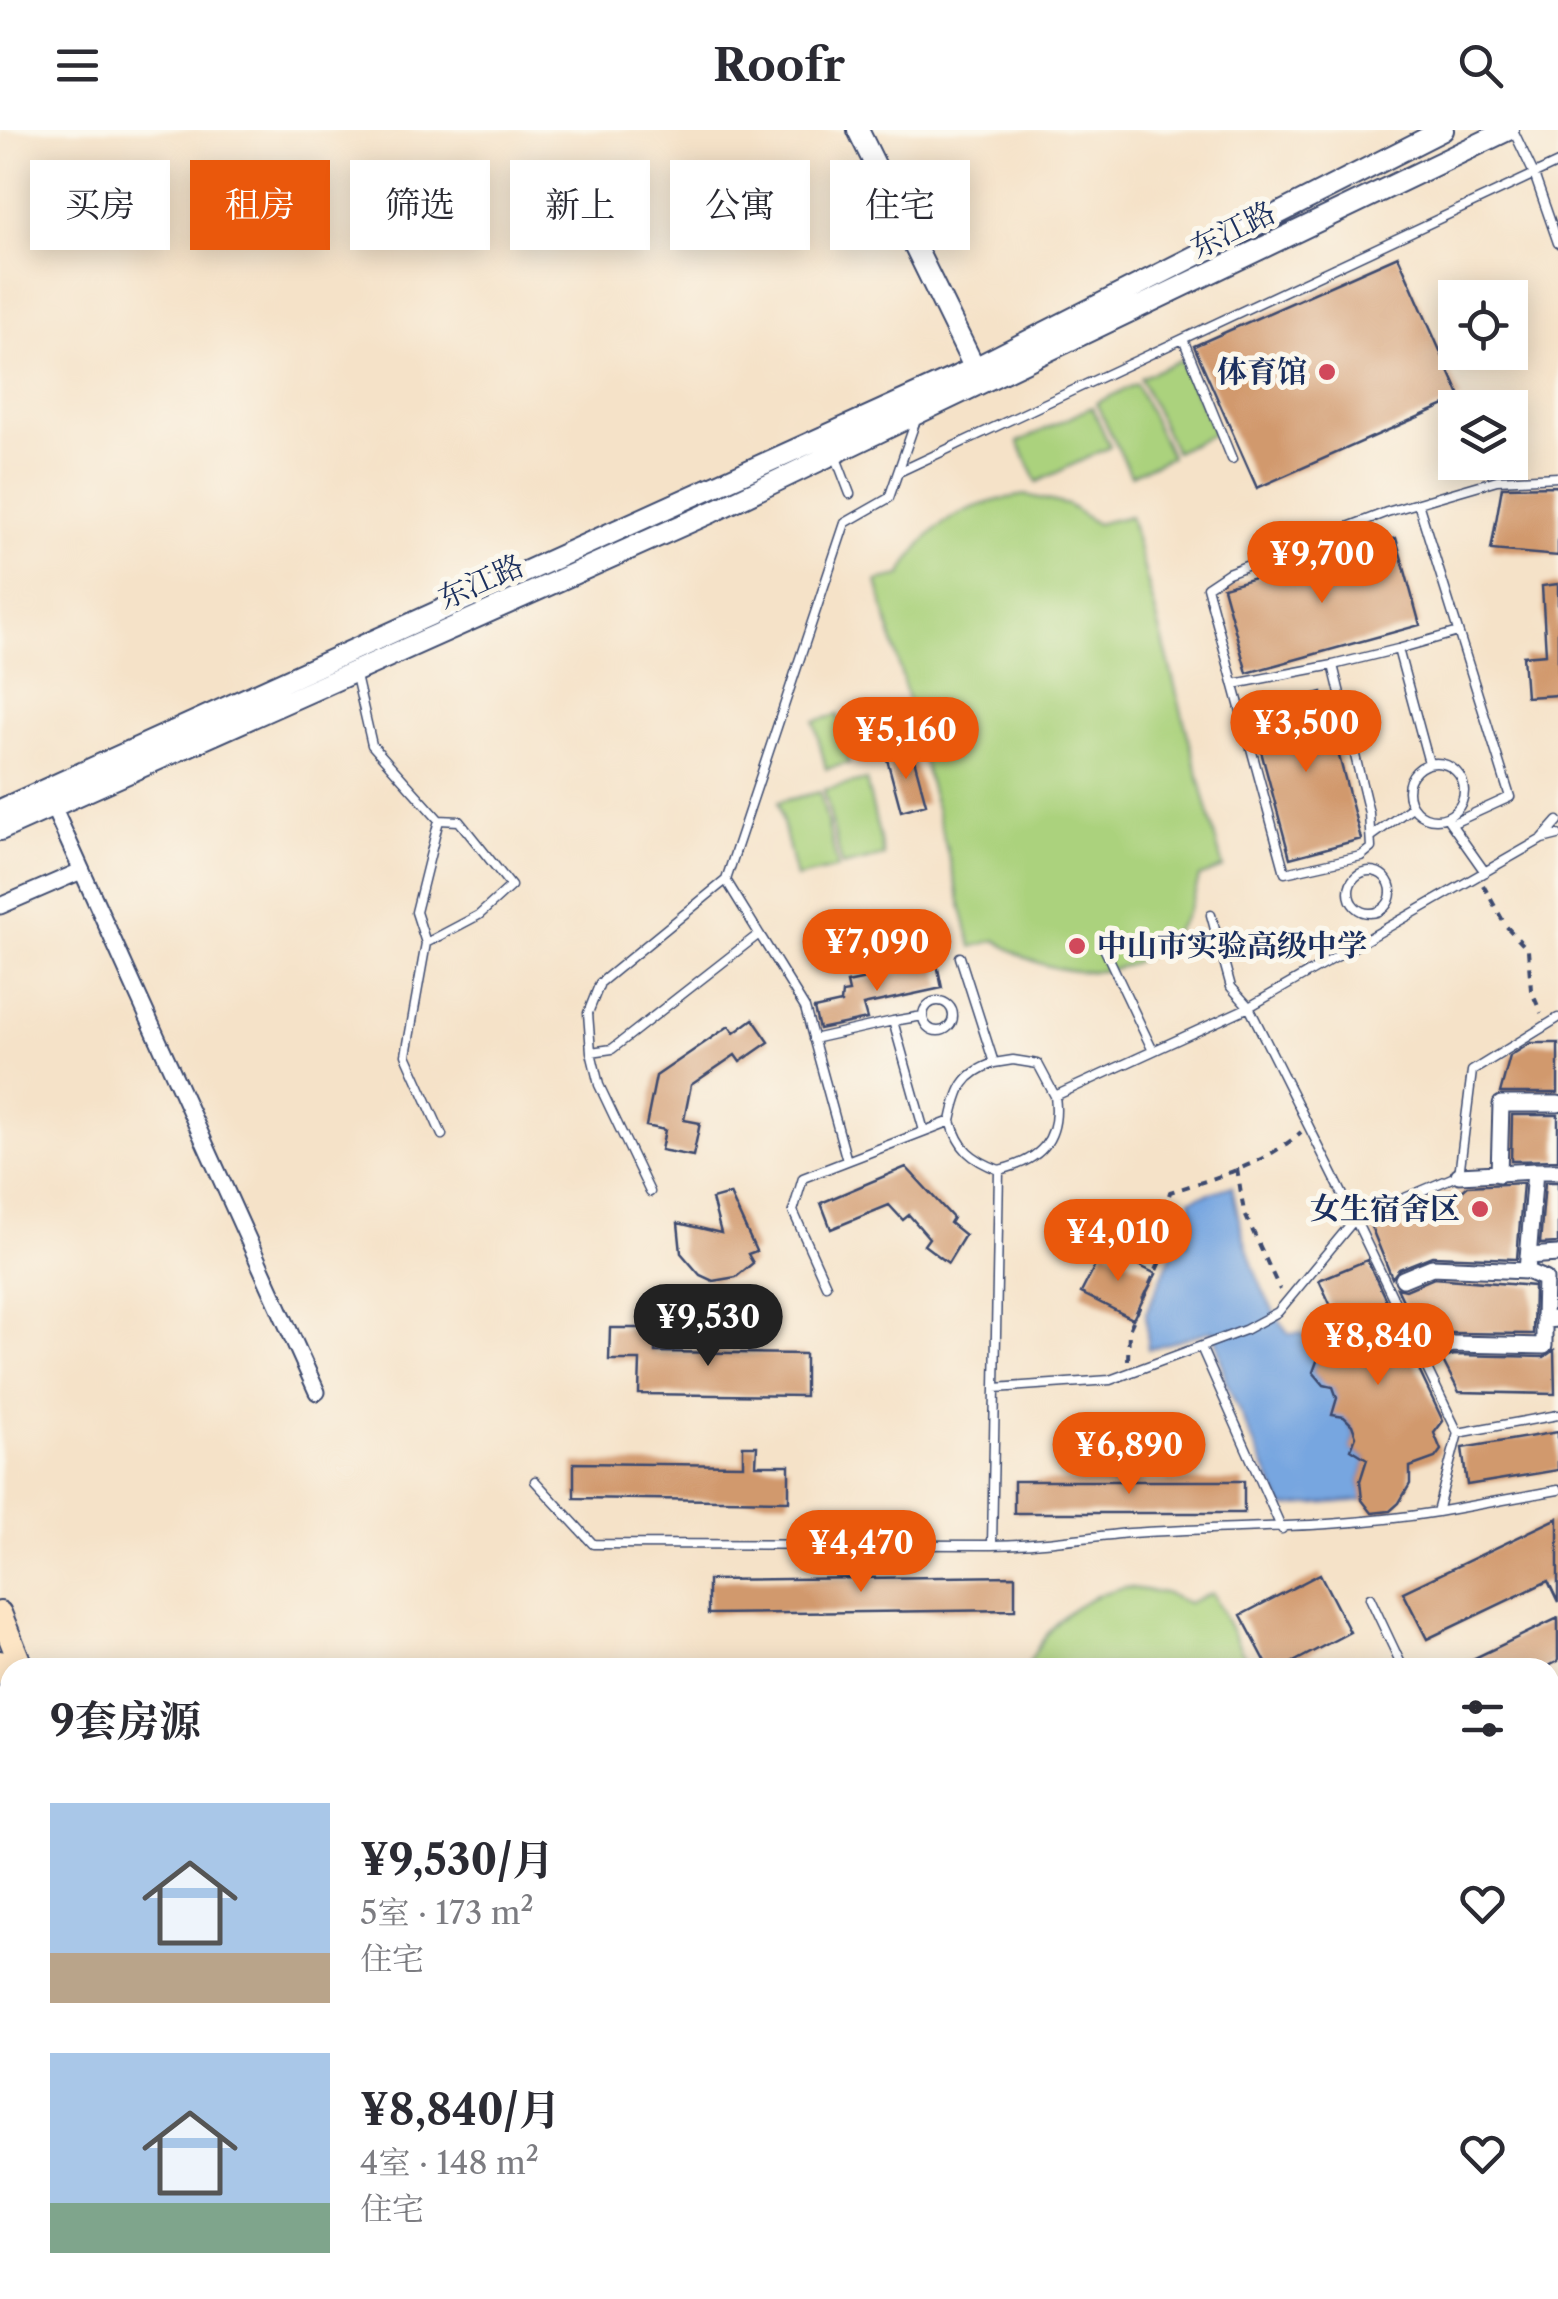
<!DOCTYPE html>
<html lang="zh">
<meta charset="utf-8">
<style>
:root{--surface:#fff;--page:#f7f7f7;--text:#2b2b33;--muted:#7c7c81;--accent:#ea580c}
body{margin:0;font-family:"Libre Caslon Text","Noto Serif SC",serif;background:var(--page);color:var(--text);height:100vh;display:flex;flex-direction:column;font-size:38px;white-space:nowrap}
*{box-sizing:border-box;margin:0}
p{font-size:32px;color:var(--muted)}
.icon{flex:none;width:55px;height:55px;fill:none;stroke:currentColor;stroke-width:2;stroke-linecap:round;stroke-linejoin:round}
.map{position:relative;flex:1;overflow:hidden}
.side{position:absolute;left:0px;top:1528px;width:1560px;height:642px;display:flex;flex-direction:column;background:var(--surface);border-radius:30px 30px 0 0;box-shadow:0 5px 25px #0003}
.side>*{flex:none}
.banner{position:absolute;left:30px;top:30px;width:1000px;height:90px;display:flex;gap:20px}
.buttons{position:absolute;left:1438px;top:150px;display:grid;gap:20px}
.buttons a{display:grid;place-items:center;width:90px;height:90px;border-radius:0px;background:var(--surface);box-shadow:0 5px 25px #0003;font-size:50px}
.price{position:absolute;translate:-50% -85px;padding:0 22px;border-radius:35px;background:var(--accent);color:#fff;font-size:32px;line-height:65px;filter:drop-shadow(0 2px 5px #0008)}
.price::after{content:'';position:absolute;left:50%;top:60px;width:30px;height:22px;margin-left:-15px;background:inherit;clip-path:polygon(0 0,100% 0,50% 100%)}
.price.current{background:#222;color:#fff}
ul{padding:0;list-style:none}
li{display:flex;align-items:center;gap:30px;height:250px;padding:0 50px}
li span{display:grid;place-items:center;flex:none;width:280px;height:200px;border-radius:0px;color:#555}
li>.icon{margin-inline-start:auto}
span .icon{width:120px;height:120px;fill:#fffc;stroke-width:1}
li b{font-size:42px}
h2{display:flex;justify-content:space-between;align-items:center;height:120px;padding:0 50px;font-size:42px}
.chip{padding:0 35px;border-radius:0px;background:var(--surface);box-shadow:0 5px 25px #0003;font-size:35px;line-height:90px}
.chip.current{background:var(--accent);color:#fff}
header{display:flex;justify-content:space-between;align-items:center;height:130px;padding:0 50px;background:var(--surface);font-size:45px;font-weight:700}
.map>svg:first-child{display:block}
.green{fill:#abd27d;stroke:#63806e;stroke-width:2.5}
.water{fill:#77a6e0;stroke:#496a9f;stroke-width:2.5}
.building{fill:#d1996d}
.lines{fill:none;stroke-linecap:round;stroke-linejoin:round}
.service-casing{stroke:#3c4a6e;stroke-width:11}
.minor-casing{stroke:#3c4a6e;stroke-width:19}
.tertiary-casing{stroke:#3c4a6e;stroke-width:24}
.secondary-casing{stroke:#3c4a6e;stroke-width:26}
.trunk-casing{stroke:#3c4a6e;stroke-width:29}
.path{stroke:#3c4a6e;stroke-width:4;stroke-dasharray:8 8;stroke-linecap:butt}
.service{stroke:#fff;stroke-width:8}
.minor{stroke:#fff;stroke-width:15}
.tertiary{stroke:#fff;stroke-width:20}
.secondary{stroke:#fde5c5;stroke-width:22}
.trunk{stroke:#fbbe6e;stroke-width:25}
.poi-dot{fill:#d1495b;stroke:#fbf7ec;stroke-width:4}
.labels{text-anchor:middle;stroke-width:10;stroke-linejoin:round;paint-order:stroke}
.street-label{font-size:30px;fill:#1b2f5e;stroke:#fbf7ec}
.poi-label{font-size:30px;font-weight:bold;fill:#1b2f5e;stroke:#fbf7ec;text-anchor:end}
</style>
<header><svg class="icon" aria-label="menu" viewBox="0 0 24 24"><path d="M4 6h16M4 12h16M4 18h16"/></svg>Roofr<svg class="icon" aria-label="search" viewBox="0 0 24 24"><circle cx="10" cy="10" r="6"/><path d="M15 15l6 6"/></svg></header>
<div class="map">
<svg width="1558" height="2169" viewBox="0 0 1558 2169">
<rect width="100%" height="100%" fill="#fbf7ec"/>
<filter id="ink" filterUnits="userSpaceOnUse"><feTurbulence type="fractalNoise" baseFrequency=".01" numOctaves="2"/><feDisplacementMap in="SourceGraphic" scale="20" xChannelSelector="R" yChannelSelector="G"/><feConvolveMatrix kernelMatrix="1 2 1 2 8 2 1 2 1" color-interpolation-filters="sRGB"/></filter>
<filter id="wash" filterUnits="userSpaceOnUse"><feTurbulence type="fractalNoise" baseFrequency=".0048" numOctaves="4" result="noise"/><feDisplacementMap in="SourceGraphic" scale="40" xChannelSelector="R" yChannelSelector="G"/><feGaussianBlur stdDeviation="2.25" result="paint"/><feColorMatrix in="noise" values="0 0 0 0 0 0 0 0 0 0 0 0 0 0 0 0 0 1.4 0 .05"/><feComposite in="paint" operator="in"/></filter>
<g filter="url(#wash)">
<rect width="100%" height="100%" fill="#f5e2c8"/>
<!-- green -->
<path class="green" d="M1180 230 1215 303 1175 322 1140 248Z
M1136 254 1171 327 1131 345 1096 273Z
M1092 277 1110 317 1037 352 1018 312Z
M1026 365 1068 375 1096 394 1130 386 1223 738 1199 747C1178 849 1072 866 996 810L972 817 877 451 901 446C927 392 968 373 1026 365Z
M838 585 849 633 826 639 814 591Z
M866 650 884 726 842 736 824 660Z
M820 662 838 738 796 748 778 672Z
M1125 1457 1164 1463 1188 1473 1212 1463 1250 1537H1027C1049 1492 1076 1468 1125 1457Z"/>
<!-- water -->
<path class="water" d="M1232 1056C1241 1105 1257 1163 1289 1204L1301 1203 1320 1223 1313 1242 1324 1254 1333 1257 1355 1306 1351 1319 1367 1329 1360 1351 1363 1370 1283 1377 1226 1252 1214 1200 1148 1219 1146 1183 1177 1112 1188 1113 1184 1103 1193 1092 1191 1069Z"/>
<g id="blocks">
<!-- building -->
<path class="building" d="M1398 126 1461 268 1257 358 1194 216Z
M1558 356V426L1491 420 1502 357Z
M1396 408 1420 495 1247 543 1223 457Z
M1558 454V565L1526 567 1523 526 1546 524 1542 456Z
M1322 562 1361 709 1290 728 1250 581Z
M912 622 926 674 901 681 887 629Z
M937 834 942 858 863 875 867 889 819 899 814 879 841 873 842 863 849 862 847 853Z
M753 889 769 912 740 932 735 925 691 955 684 990 700 993 693 1026 661 1020 665 1000 646 996 656 946 729 896 734 903Z
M1531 913H1558V963H1500L1510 926Z
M1512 985H1558V1030L1511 1031Z
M906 1037 953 1088 950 1093 965 1105 948 1133 924 1115 929 1108 909 1085 903 1090 889 1075 831 1099 821 1073Z
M1545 1052H1558V1113L1540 1114Z
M1523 1053 1517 1129 1432 1126 1399 1139 1392 1148 1370 1094 1436 1064H1459L1468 1056Z
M730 1064 756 1121 748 1124 753 1133 736 1147 713 1151 700 1145 681 1123 678 1093 721 1103 712 1069Z
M1104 1118 1156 1144 1133 1189 1081 1163Z
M1367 1130 1443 1291 1434 1303 1441 1320 1435 1328 1410 1337V1354L1399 1373 1390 1381 1372 1383 1362 1370 1360 1351 1367 1329 1351 1319 1356 1306 1352 1295 1344 1287 1332 1285 1337 1268 1333 1257 1324 1255 1313 1242 1320 1223 1347 1211 1319 1150Z
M1434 1148 1534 1156 1533 1204 1452 1203 1424 1214 1397 1158 1406 1160Z
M610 1198H655V1222L805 1224V1266L639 1264 640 1230H609Z
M1554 1220 1555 1264 1459 1262 1442 1229 1454 1225 1544 1227Z
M1558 1302V1340L1467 1355 1462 1318Z
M743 1316H757L756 1335H789V1371L574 1368V1333L743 1335Z
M1014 1351H1244V1383H1014Z
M1558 1388V1472L1548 1451 1427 1509 1403 1462Z
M1320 1444 1350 1502 1282 1538H1269L1241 1485Z
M1015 1446V1480L708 1484V1450Z
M1558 1488V1531L1545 1538H1454Z"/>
</g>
</g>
<g filter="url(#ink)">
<use href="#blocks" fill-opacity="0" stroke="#3c4a6e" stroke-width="2.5"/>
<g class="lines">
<!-- service casing -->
<g class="service-casing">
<path id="service" d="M1513 0 1534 44 1558 113
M1183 209 1232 329
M835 325 850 364
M901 341 1558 33
M1418 373 1510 667 1451 694
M1398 519 1458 502
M1333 535 1398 519 1429 633
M356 546 372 615 439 690 459 691 511 756 479 785 426 813 406 925 442 1005
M1234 554 1333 535 1369 683 1371 718 1361 726 1285 743 1207 457 1228 443 1387 382 1497 350 1558 347
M1408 661a28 28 0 1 1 56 0a28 28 0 1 1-56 0Z
M1449 691 1485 742
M1558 705 1542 709 1249 877 1055 966C1061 1011 1039 1031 999 1040L995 1258 1110 1250 1245 1200 1278 1182 1355 1089 1458 1303 1437 1382 1558 1360
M1372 706 1412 677
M1542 709 1558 691
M1349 762a21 21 0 1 1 42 0a21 21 0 1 1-42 0Z
M726 750 805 878 847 1031
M1211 785 1231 857 1249 877 1355 1089 1459 1045 1472 941 1558 888
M759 804 612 919 591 922 588 883 600 853 726 750 845 393 889 368 917 287
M426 813 416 782 439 690
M1103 816 1153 921
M960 827 994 933 1013 930 1038 934 1055 966
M923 886a15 15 0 1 1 30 0a15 15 0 1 1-30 0Z
M893 891 923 886
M813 909 893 891 924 1001
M591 922 599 955 650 1062
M951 991C958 959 962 944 994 933
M826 1155 793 1081 803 1048 951 991C959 1019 971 1029 999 1040
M1201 1217 1282 1399
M1458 1303 1558 1285
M535 1351 593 1414 992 1415 995 1258
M992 1415C1039 1415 1084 1407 1130 1403 1233 1396 1334 1399 1437 1382
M1370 1468 1403 1538
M1550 1567 1558 1563
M1550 1848 1558 1865
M1293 2160 1297 2169"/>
</g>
<!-- minor casing -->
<g class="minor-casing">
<path id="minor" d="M49 668 317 1262
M0 776 81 741
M1535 1041H1558
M1499 1044 1501 974H1558
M1528 1126 1558 1124
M1527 1141 1545 1149 1544 1190
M1403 1149 1432 1137 1527 1141 1535 1041 1459 1045
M1443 1218 1452 1214 1544 1216V1190L1558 1189
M0 2086 10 2082
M415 2160 420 2169
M1266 2160 1271 2169
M861 2166 874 2160
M439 2169 458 2160
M585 2169 604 2160
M713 2169 732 2160
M990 2169 1009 2160
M1135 2169 1154 2160"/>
</g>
<!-- tertiary casing -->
<g class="tertiary-casing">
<path id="tertiary" d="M858 0 980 249
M0 680 973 239 1443 0
M0 700 712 382 1508 0
M0 1917 10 1940
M115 2160 119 2169"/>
</g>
<!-- secondary casing -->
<g class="secondary-casing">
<path id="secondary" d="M0 1483 22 1538
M0 1532 10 1550
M0 1799 10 1825
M142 2160 146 2169
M275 2160 279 2169"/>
</g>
<!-- trunk casing -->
<g class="trunk-casing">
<path id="trunk" d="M0 1586 10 1611
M0 1700 10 1725
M183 2160 187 2169
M231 2160 235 2169"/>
</g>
<!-- path -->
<path class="path" d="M1483 755 1506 796 1528 820 1531 860 1541 883
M1237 1038 1244 1082 1280 1160
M1128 1230 1129 1200 1163 1125 1156 1114 1170 1062C1215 1048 1266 1034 1301 1002
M304 2160 309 2169"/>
<!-- service -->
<use href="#service" class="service"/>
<!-- minor -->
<use href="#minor" class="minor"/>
<!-- tertiary -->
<use href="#tertiary" class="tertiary"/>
<!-- secondary -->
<use href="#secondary" class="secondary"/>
<!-- trunk -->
<use href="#trunk" class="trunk"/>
</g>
</g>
<!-- markers -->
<g class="poi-dot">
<circle cx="1327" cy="242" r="10"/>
<circle cx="1077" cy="816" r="10"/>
<circle cx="1480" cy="1079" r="10"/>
</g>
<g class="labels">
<!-- street labels -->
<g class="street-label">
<text transform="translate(1233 100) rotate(-26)" y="10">东江路</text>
<text transform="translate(481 452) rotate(-24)" y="10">东江路</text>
</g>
<!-- poi labels -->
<g class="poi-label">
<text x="1307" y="252">体育馆</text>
<text x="1097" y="826" text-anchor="start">中山市实验高级中学</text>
<text x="1460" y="1089">女生宿舍区</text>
</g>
</g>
</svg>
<div class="buttons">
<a><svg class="icon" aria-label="locate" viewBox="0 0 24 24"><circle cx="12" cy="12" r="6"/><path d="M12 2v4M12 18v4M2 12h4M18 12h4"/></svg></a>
<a><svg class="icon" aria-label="layers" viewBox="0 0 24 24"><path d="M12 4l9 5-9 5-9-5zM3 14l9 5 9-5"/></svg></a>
</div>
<b class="price" style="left:1322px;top:476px">¥9,700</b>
<b class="price" style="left:1306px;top:645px">¥3,500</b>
<b class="price" style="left:906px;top:652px">¥5,160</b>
<b class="price" style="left:877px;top:864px">¥7,090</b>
<b class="price" style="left:1118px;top:1154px">¥4,010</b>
<b class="price current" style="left:708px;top:1239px">¥9,530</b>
<b class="price" style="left:1378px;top:1258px">¥8,840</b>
<b class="price" style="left:1129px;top:1367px">¥6,890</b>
<b class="price" style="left:861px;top:1465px">¥4,470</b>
<div class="banner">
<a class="chip">买房</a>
<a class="chip current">租房</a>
<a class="chip">筛选</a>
<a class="chip">新上</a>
<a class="chip">公寓</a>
<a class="chip">住宅</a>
</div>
<section class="side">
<h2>9套房源<svg class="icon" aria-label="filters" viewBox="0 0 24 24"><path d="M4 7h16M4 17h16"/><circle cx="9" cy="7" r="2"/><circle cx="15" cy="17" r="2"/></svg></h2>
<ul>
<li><span style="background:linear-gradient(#a9c7e8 75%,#b9a48a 0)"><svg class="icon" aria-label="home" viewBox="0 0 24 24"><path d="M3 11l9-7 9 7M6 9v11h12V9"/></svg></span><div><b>¥9,530/月</b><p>5室 · 173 m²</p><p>住宅</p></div><svg class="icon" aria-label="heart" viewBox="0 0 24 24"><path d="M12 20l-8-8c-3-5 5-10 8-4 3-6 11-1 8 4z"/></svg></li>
<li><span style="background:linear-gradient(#a9c7e8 75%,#7fa58c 0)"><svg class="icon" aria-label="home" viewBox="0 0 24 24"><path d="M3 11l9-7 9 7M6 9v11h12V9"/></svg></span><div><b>¥8,840/月</b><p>4室 · 148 m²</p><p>住宅</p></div><svg class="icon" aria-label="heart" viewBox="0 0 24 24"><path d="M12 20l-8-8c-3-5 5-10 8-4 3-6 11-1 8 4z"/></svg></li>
</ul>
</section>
</div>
